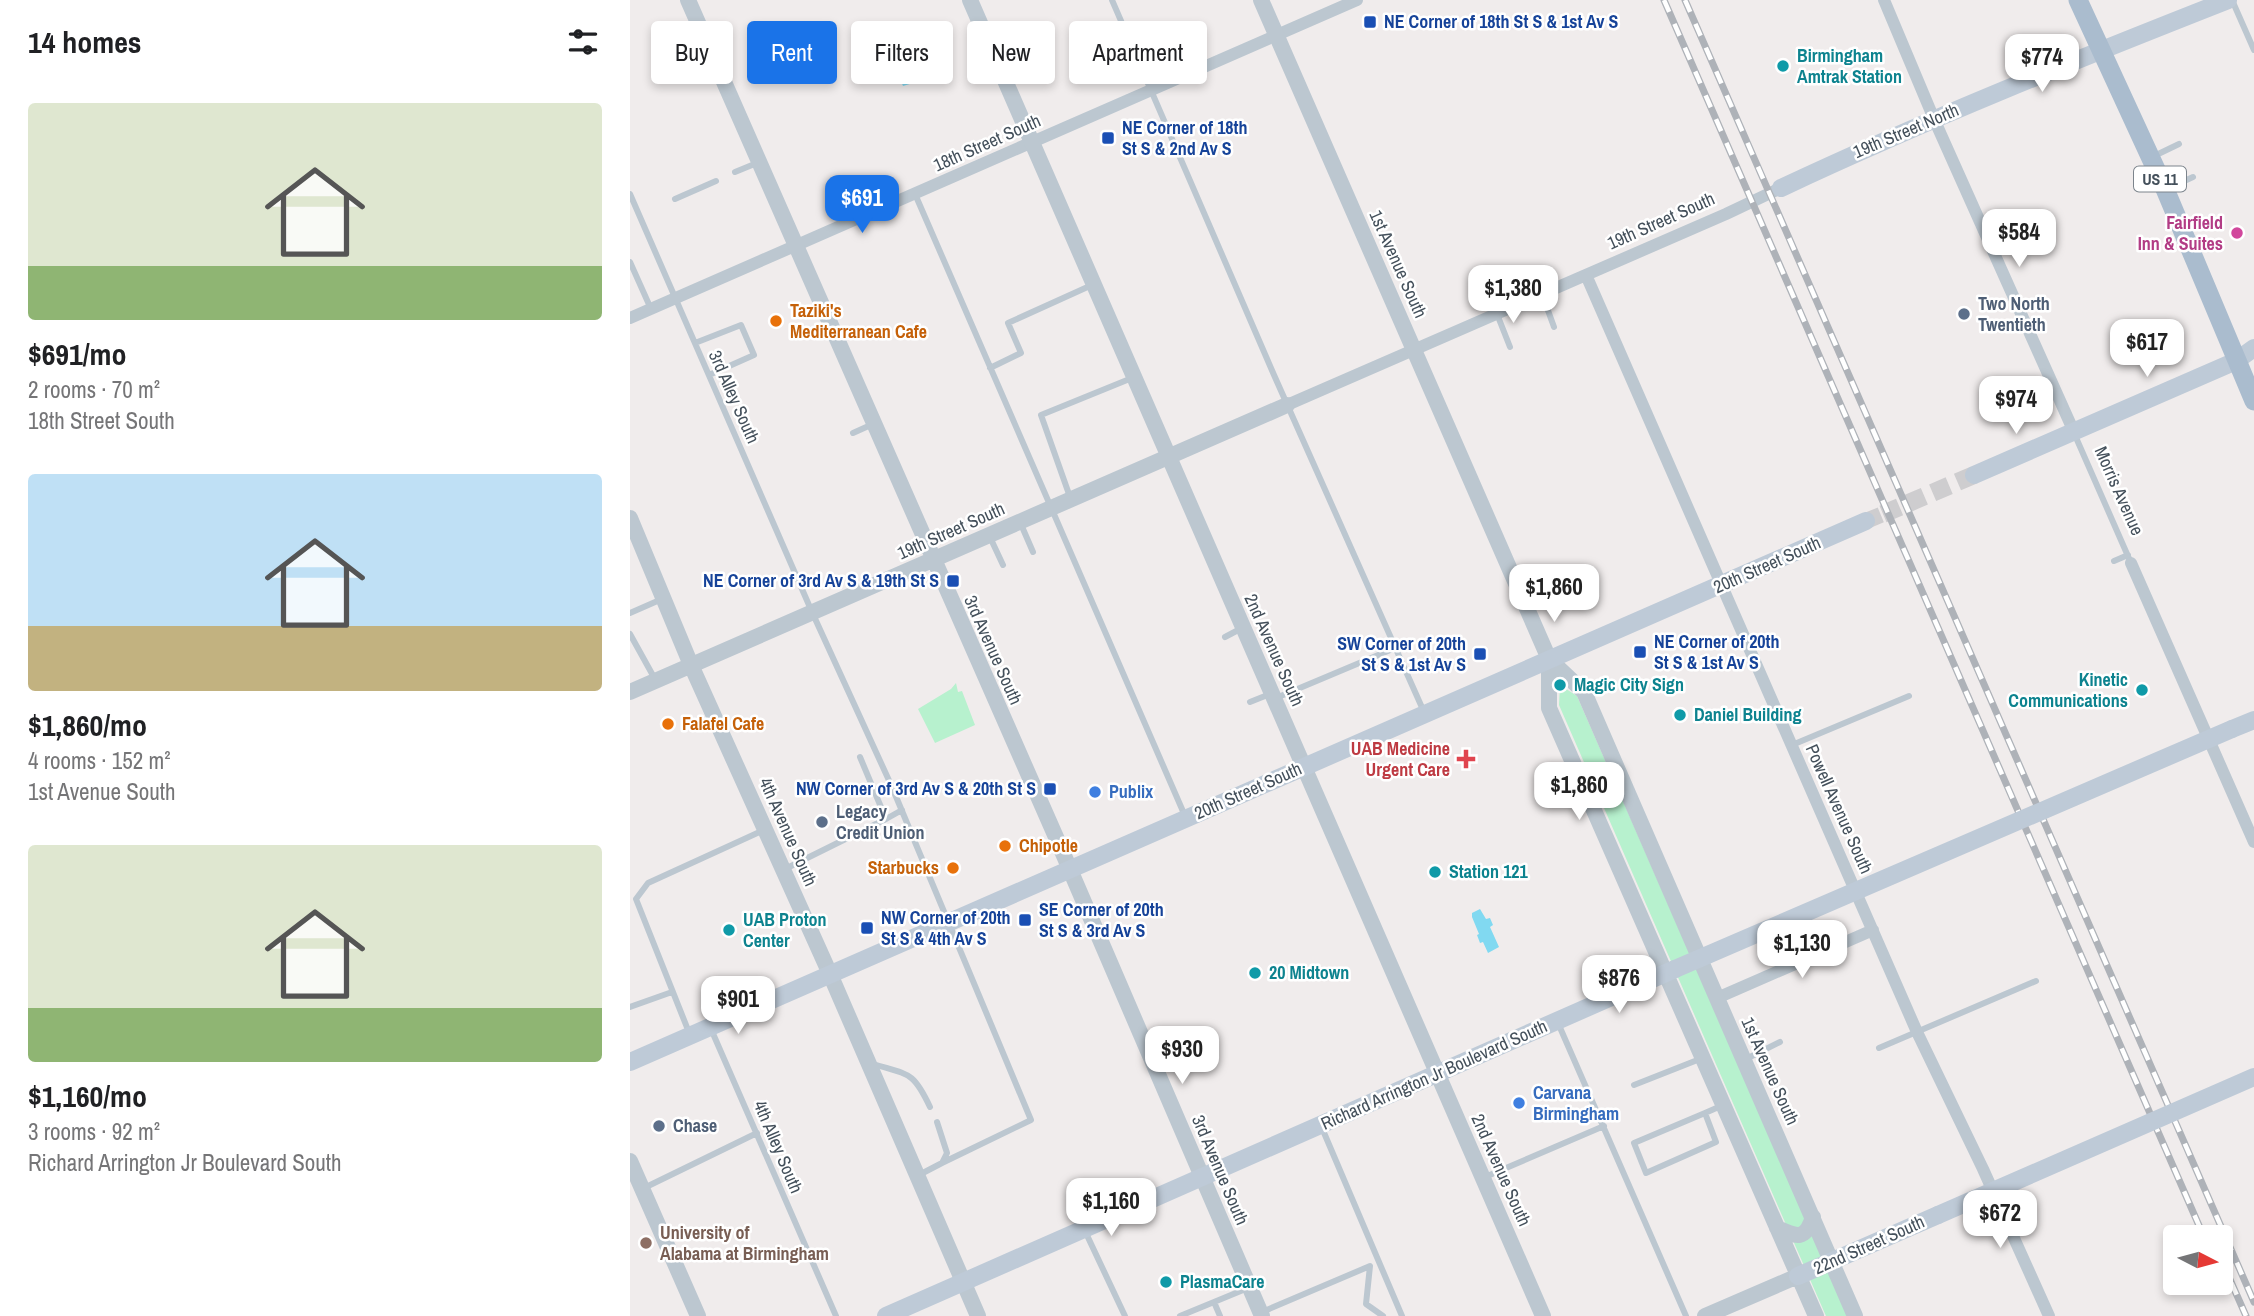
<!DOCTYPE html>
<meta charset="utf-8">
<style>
:root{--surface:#fff;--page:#f2f2f2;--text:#202124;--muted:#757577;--accent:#1a73e8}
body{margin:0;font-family:"Archivo Narrow",sans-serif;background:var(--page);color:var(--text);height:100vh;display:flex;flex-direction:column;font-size:26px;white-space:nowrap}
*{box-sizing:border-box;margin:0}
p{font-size:23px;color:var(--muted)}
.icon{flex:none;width:38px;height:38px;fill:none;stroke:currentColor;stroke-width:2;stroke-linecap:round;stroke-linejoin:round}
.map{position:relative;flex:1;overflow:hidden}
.panel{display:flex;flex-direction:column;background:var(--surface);width:630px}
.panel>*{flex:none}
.top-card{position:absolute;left:21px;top:21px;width:665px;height:63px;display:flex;gap:14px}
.needle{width:46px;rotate:96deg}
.fabs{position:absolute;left:1533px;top:1225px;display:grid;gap:14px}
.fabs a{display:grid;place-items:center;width:70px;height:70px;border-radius:7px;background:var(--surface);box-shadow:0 4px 10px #0003;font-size:35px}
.price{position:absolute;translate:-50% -60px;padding:0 16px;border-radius:14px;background:#fff;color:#222;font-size:23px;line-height:46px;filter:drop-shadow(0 2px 4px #0008)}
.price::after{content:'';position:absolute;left:50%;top:42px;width:21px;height:16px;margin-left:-10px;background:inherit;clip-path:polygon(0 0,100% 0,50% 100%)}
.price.current{background:var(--accent);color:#fff}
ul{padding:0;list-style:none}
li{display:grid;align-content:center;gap:14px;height:371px;padding:0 28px}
li span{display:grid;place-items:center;height:217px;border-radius:7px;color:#555}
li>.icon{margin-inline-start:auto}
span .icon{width:126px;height:126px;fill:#fffc;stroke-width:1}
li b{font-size:30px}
h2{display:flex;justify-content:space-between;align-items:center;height:84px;padding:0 28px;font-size:30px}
.chip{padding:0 24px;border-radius:7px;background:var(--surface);box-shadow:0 4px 10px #0003;font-size:24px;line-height:63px}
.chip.current{background:var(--accent);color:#fff}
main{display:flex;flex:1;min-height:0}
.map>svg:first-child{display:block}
.green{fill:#b7f1ce}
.water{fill:#81d9f1}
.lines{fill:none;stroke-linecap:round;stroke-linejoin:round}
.tertiary-tunnel{stroke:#cecdcf;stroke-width:16;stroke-dasharray:16 8;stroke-linecap:butt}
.secondary-tunnel{stroke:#cecdcf;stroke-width:18;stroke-dasharray:18 9;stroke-linecap:butt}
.service{stroke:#bcc7d0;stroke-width:6}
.minor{stroke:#bcc7d0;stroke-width:12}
.tertiary{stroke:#bcc7d0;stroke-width:16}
.secondary{stroke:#becad7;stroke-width:18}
.primary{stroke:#aabcce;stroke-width:19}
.rail-casing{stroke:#aeb2b8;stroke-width:7}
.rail{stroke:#fff;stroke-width:4.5;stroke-dasharray:13;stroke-linecap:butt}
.secondary-bridge{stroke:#becad7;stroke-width:18}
.transit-dot{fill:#1a4fb4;stroke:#fff;stroke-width:2.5}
.culture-dot{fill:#0f9aa8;stroke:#fff;stroke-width:2.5}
.hotel-dot{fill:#d1479c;stroke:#fff;stroke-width:2.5}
.service-dot{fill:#5c6f8a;stroke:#fff;stroke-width:2.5}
.food-dot{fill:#e8710a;stroke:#fff;stroke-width:2.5}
.health-dot{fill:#e0444e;stroke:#fff;stroke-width:2.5}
.shop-dot{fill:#3f7fe0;stroke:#fff;stroke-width:2.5}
.education-dot{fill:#8d6e63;stroke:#fff;stroke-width:2.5}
.labels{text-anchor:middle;stroke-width:5;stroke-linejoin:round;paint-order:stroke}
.shield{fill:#fff;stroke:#7c848c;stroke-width:2}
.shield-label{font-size:16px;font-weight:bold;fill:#44505b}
.transit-label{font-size:18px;font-weight:bold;fill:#164399;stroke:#fff;text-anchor:start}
.culture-label{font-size:18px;font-weight:bold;fill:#0d838f;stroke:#fff;text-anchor:start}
.street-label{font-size:18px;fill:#44505b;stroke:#fff}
.hotel-label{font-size:18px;font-weight:bold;fill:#b23c85;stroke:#fff;text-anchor:end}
.service-label{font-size:18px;font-weight:bold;fill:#4e5e75;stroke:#fff;text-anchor:start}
.food-label{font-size:18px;font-weight:bold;fill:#c56008;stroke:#fff;text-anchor:start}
.health-label{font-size:18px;font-weight:bold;fill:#be3a42;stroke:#fff;text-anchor:end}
.shop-label{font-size:18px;font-weight:bold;fill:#366cbe;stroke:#fff;text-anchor:start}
.education-label{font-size:18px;font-weight:bold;fill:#785e54;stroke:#fff;text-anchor:start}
</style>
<main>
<section class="panel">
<h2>14 homes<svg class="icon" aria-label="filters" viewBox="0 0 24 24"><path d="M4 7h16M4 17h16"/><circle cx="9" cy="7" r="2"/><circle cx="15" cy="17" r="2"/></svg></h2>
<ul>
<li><span style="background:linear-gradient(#dfe7d0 75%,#8fb573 0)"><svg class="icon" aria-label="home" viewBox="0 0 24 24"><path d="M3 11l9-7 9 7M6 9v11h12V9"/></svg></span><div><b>$691/mo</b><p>2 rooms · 70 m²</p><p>18th Street South</p></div></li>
<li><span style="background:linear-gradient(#bfe0f5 70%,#c2b280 0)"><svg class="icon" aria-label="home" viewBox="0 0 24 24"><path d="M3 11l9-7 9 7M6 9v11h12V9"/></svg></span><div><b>$1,860/mo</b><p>4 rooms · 152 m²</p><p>1st Avenue South</p></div></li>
<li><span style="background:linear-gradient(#dfe7d0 75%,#8fb573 0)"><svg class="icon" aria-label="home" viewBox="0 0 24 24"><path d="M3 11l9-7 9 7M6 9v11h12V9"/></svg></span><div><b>$1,160/mo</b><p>3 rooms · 92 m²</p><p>Richard Arrington Jr Boulevard South</p></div></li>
</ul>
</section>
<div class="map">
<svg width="1624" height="1316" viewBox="0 0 1624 1316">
<rect width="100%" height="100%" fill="#f0ecec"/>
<!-- green -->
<path class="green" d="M326 683 328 692 332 691 345 725 305 743 288 709 321 689Z
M930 685 947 696 1218 1316H1196L929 705Z"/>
<!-- water -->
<path class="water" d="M272 58 283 83 273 86 263 61Z
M850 909 856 919 860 918 863 925 860 927 869 947 858 953 853 942 850 943 847 935 849 934 842 917V913Z"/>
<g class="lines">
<!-- tertiary-tunnel -->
<path class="tertiary-tunnel" d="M1236 521 1253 514"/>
<!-- secondary-tunnel -->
<path class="secondary-tunnel" d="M1253 514 1344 475"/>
<!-- service -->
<path class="service" d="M482 0 644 375 794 712
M1602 0 1624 50
M1522 157 1549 144
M105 172 127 163
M1537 189 1563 177
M0 194 182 612 262 787 401 1120 312 1163
M285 194 555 816
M45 199 86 181
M0 262 21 309
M912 294 924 327
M867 314 880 347
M65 343 111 325 124 355 79 375
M360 368 391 353 378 323 462 285
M223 433 243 424
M1444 433 1501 563
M440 497 411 415 502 378
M390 522 403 552
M359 535 373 565
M1484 561 1498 555
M0 613 32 599
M0 634 26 681
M595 637 612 628
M646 698 765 648
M620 702 640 694
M1162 745 1279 696
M230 757 256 819 272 810
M155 869 256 819
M0 1007 42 992
M928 1023 1056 1316
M81 1029 206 1316
M60 1035 6 899 18 883 134 830
M1249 1048 1406 981
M1116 1059 1150 1042
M243 1064C279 1075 283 1071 300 1107
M1004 1085 1070 1059
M1075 1113 1086 1142 1016 1173 1004 1143 1075 1113 1091 1106
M692 1128 772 1316
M287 1176 312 1163 317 1153 307 1122
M855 1177 974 1126
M14 1188 127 1133
M455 1231 495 1316
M584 1302 590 1316
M632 1312 740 1266 736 1304 753 1316
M550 1316 618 1288"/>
<!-- minor -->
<path class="minor" d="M1254 0 1304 119 1444 432
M956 275 1287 1032 1353 1169 1419 1316
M0 318 727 0
M657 405 1096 214 1151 188
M1501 563 1624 842
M1087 998 1243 930"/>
<!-- tertiary -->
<path class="tertiary" d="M58 0 429 844 632 1316
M340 0 913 1316
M631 0 919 659 954 692 1225 1316
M0 518 61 665 200 974 348 1316
M919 659V708L1186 1316
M0 692 657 405
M0 1161 68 1316
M1147 1228C1167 1237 1175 1241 1183 1217
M1075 1316 1168 1276"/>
<!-- secondary -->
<path class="secondary" d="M1151 188C1298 119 1448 59 1598 0
M1344 475 1606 361 1624 348
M1602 729 1624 720
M0 1062 1236 521
M1168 1276 1308 1215
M256 1316 1045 969"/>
<!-- primary -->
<path class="primary" d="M1448 0 1535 189 1624 401"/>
<!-- rail casing -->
<g class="rail-casing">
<path id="rail" d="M1034 0 1574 1237
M1055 0 1624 1302
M1591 1259 1616 1316"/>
</g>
<!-- rail -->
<use href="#rail" class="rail"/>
<!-- secondary-bridge -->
<path class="secondary-bridge" d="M1045 969 1602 729
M1308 1215 1624 1077"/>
</g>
<!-- markers -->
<g class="transit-dot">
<rect x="733" y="15" width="14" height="14" rx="3.5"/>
<rect x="471" y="131" width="14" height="14" rx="3.5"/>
<rect x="316" y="574" width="14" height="14" rx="3.5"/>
<rect x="1003" y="645" width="14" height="14" rx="3.5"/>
<rect x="843" y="647" width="14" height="14" rx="3.5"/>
<rect x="413" y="782" width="14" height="14" rx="3.5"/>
<rect x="388" y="913" width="14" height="14" rx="3.5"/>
<rect x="230" y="921" width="14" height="14" rx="3.5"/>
</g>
<g class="culture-dot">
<circle cx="1153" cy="66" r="7"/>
<circle cx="930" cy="685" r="7"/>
<circle cx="1512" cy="690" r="7"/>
<circle cx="1050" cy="715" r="7"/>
<circle cx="805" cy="872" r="7"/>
<circle cx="99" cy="930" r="7"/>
<circle cx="625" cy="973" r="7"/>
<circle cx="536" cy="1282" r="7"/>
</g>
<circle class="hotel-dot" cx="1607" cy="233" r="7"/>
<g class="service-dot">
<circle cx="1334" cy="314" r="7"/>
<circle cx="192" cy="822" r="7"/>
<circle cx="29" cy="1126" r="7"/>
</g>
<g class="food-dot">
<circle cx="146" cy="321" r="7"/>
<circle cx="38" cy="724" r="7"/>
<circle cx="375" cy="846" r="7"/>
<circle cx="323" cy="868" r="7"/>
</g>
<path class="health-dot" d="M832.5 748.5h7v7h7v7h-7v7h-7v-7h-7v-7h7z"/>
<g class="shop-dot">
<circle cx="465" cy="792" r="7"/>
<circle cx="889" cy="1103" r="7"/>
</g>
<circle class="education-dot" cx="16" cy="1243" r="7"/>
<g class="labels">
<!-- shield labels -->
<rect class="shield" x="1504" y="166.5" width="52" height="25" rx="5"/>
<g class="shield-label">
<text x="1530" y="185">US 11</text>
</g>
<!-- transit labels -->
<g class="transit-label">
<text x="754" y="28">NE Corner of 18th St S &amp; 1st Av S</text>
<text x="492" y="134">NE Corner of 18th<tspan x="492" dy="21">St S &amp; 2nd Av S</tspan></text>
<text x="309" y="587" text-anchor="end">NE Corner of 3rd Av S &amp; 19th St S</text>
<text x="1024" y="648">NE Corner of 20th<tspan x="1024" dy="21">St S &amp; 1st Av S</tspan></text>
<text x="836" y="650" text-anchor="end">SW Corner of 20th<tspan x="836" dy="21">St S &amp; 1st Av S</tspan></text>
<text x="406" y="795" text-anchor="end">NW Corner of 3rd Av S &amp; 20th St S</text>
<text x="409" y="916">SE Corner of 20th<tspan x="409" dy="21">St S &amp; 3rd Av S</tspan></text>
<text x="251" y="924">NW Corner of 20th<tspan x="251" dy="21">St S &amp; 4th Av S</tspan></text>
</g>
<!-- culture labels -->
<g class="culture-label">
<text x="1167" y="62">Birmingham<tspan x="1167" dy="21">Amtrak Station</tspan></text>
<text x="1498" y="686" text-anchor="end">Kinetic<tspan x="1498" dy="21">Communications</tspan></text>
<text x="944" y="691">Magic City Sign</text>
<text x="1064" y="721">Daniel Building</text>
<text x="819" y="878">Station 121</text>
<text x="113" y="926">UAB Proton<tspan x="113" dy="21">Center</tspan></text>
<text x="639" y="979">20 Midtown</text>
<text x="550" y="1288">PlasmaCare</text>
</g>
<!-- street labels -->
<g class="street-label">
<text transform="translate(1276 131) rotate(-23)" y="6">19th Street North</text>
<text transform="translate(357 143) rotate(-24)" y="6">18th Street South</text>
<text transform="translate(1031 221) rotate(-24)" y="6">19th Street South</text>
<text transform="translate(768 264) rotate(66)" y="6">1st Avenue South</text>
<text transform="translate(104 397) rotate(66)" y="6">3rd Alley South</text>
<text transform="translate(1489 491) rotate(66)" y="6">Morris Avenue</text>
<text transform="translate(321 531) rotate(-24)" y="6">19th Street South</text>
<text transform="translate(1137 565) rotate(-24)" y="6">20th Street South</text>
<text transform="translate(363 650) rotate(66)" y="6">3rd Avenue South</text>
<text transform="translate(644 650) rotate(66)" y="6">2nd Avenue South</text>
<text transform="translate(618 791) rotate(-24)" y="6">20th Street South</text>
<text transform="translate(1209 809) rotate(66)" y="6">Powell Avenue South</text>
<text transform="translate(158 832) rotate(66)" y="6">4th Avenue South</text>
<text transform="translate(1140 1071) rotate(66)" y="6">1st Avenue South</text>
<text transform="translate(804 1075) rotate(-24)" y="6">Richard Arrington Jr Boulevard South</text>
<text transform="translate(148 1147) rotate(67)" y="6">4th Alley South</text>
<text transform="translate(590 1170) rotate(67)" y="6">3rd Avenue South</text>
<text transform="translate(871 1170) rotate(66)" y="6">2nd Avenue South</text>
<text transform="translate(1239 1245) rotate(-24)" y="6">22nd Street South</text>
</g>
<!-- hotel labels -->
<g class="hotel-label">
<text x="1593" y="229">Fairfield<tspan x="1593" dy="21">Inn &amp; Suites</tspan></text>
</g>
<!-- service labels -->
<g class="service-label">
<text x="1348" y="310">Two North<tspan x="1348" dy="21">Twentieth</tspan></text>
<text x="206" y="818">Legacy<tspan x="206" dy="21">Credit Union</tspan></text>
<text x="43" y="1132">Chase</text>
</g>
<!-- food labels -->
<g class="food-label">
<text x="160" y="317">Taziki's<tspan x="160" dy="21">Mediterranean Cafe</tspan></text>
<text x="52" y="730">Falafel Cafe</text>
<text x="389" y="852">Chipotle</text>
<text x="309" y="874" text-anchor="end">Starbucks</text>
</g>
<!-- health labels -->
<g class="health-label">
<text x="820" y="755">UAB Medicine<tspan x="820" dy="21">Urgent Care</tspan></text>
</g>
<!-- shop labels -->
<g class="shop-label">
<text x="479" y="798">Publix</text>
<text x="903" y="1099">Carvana<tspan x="903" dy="21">Birmingham</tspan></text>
</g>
<!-- education labels -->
<g class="education-label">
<text x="30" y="1239">University of<tspan x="30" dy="21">Alabama at Birmingham</tspan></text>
</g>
</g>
</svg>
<div class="fabs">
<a><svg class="needle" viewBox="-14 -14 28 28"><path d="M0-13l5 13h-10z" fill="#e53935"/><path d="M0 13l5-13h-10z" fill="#757577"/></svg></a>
</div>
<b class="price" style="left:1412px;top:94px">$774</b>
<b class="price current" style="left:232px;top:235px">$691</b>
<b class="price" style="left:1389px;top:269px">$584</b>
<b class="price" style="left:883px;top:325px">$1,380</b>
<b class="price" style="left:1517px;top:379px">$617</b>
<b class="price" style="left:1386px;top:436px">$974</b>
<b class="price" style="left:924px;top:624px">$1,860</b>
<b class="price" style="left:949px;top:822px">$1,860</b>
<b class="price" style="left:1172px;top:980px">$1,130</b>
<b class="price" style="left:989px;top:1015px">$876</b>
<b class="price" style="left:108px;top:1036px">$901</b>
<b class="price" style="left:552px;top:1086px">$930</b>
<b class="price" style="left:481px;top:1238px">$1,160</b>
<b class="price" style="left:1370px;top:1250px">$672</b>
<div class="top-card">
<a class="chip">Buy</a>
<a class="chip current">Rent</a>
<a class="chip">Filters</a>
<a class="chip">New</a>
<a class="chip">Apartment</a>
</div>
</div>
</main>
